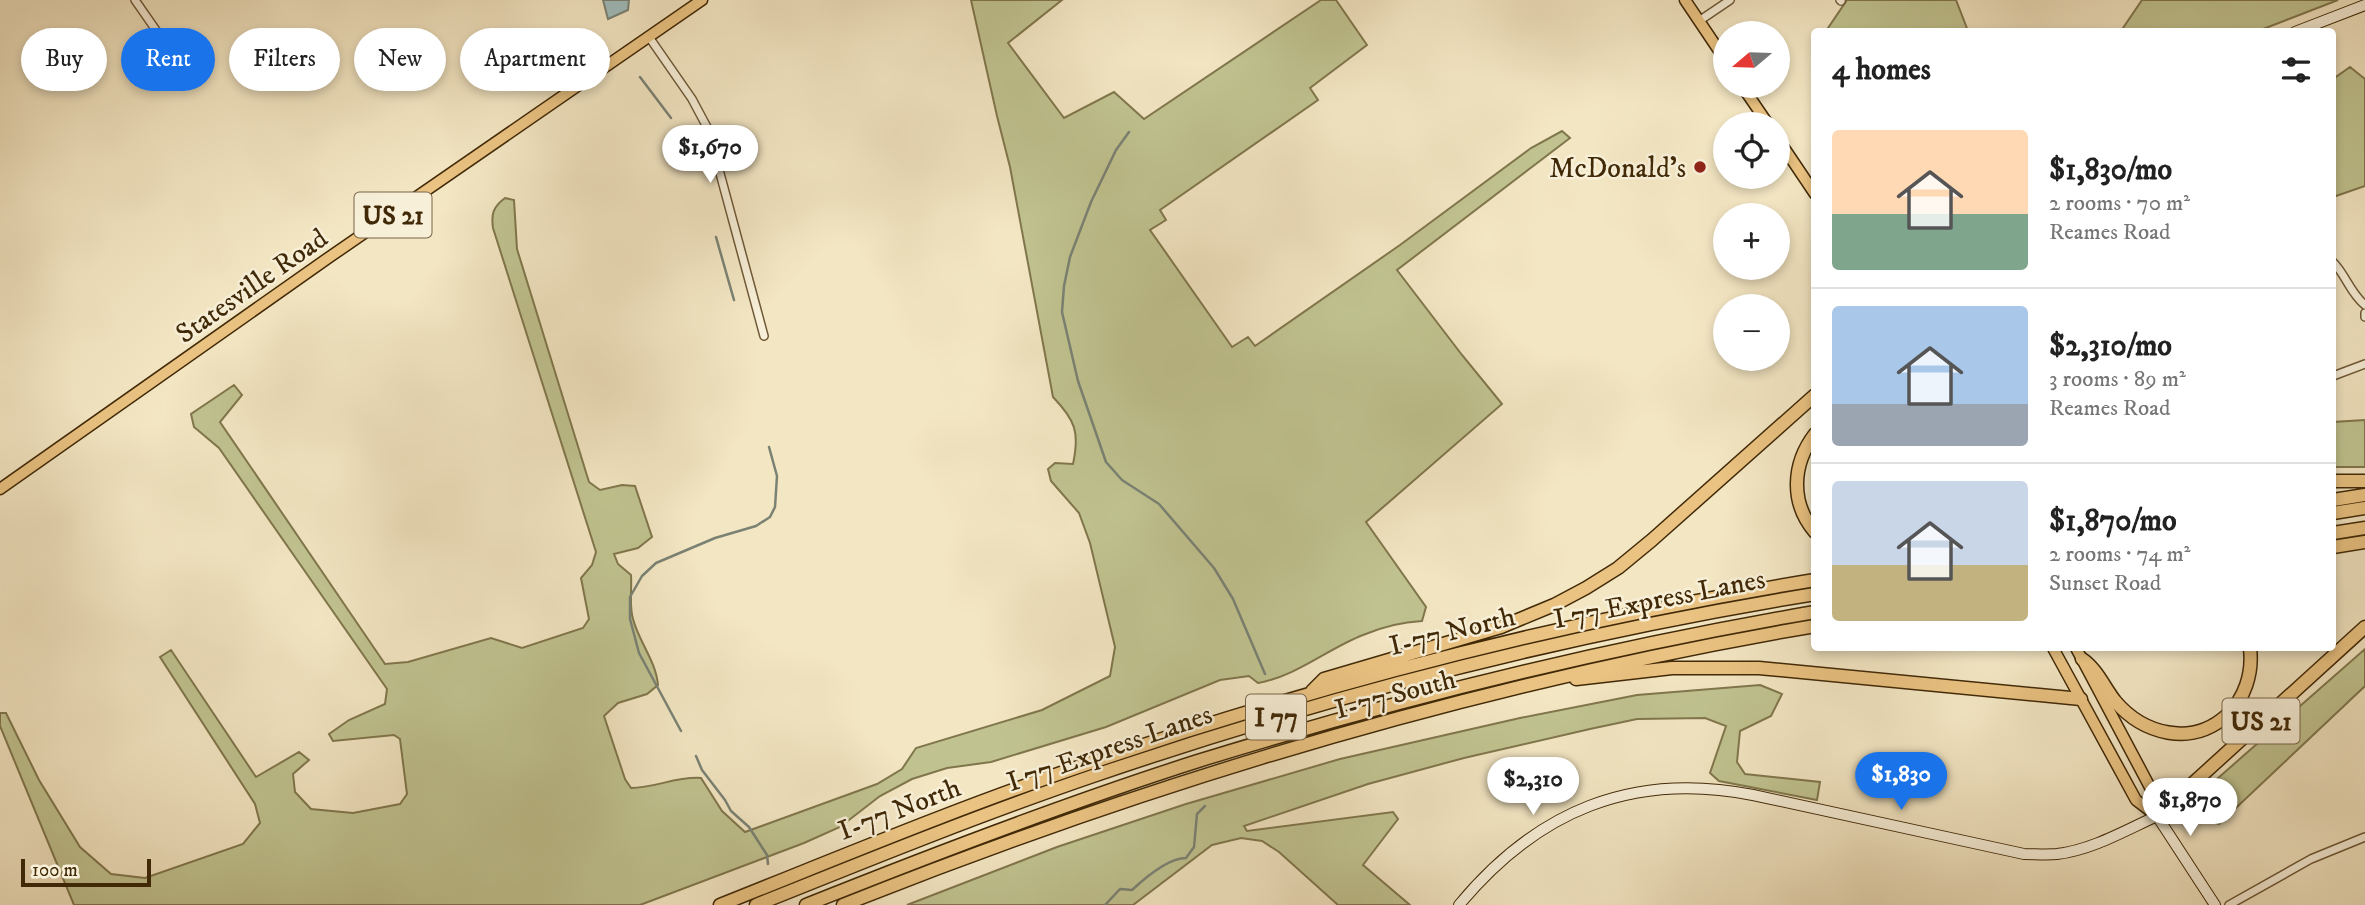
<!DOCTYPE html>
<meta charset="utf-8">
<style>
:root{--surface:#fff;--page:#f2f2f2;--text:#222;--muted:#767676;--line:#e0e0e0;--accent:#1a73e8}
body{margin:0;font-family:"IM FELL DW Pica",serif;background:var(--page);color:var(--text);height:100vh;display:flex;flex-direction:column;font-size:26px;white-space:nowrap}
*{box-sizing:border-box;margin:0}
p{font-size:23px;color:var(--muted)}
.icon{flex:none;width:38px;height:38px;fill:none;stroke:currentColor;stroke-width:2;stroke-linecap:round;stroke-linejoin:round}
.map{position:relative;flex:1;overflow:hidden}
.sheet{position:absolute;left:1811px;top:28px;width:525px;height:623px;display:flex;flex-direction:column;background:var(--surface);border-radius:7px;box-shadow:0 4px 10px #0003}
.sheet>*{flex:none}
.banner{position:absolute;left:21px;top:28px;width:665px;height:63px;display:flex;gap:14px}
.needle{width:46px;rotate:251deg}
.controls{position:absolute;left:1713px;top:21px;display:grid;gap:14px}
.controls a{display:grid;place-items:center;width:77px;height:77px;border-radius:50%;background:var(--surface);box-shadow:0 4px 10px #0003;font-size:35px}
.scale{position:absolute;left:21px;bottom:18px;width:130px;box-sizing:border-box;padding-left:7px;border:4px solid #412907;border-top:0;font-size:19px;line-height:24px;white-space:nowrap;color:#412907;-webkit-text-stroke:5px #f7efd8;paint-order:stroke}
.price{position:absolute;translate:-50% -60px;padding:0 16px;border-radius:24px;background:#fff;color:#222;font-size:23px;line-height:46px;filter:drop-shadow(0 2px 4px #0008)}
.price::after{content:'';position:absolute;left:50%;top:42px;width:21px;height:16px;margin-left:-10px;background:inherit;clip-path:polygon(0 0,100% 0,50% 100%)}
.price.active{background:var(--accent);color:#fff}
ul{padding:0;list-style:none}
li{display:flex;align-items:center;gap:21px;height:175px;padding:0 21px}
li+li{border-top:2px solid var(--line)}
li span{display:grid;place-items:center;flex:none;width:196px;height:140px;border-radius:7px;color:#555}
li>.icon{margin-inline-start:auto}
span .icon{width:84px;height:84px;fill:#fffc;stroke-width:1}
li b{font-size:30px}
h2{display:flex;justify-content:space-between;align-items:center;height:84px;padding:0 21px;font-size:30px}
.tag{padding:0 24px;border-radius:32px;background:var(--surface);box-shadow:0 4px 10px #0003;font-size:24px;line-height:63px}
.tag.active{background:var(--accent);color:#fff}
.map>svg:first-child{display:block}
.green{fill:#c0c390;stroke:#80764c;stroke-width:2}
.water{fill:#a0bdbd;stroke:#7a8274;stroke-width:2}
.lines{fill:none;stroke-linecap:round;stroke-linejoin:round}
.stream{stroke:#7a8274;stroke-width:2.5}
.street-casing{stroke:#6e5836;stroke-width:10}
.secondary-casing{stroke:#412907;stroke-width:12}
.primary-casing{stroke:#412907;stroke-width:13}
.highway-casing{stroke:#412907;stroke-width:15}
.street{stroke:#f7efd8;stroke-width:7}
.secondary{stroke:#f7efd8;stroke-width:10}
.primary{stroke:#eac382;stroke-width:10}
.highway{stroke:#eac382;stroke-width:12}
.poi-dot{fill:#8f2418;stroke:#f7efd8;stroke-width:2.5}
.labels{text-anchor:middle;stroke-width:5;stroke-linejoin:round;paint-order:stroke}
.shield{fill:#f7efd8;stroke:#786446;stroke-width:2}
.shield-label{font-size:26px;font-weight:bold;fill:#412907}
.poi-label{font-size:28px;fill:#412907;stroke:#f7efd8;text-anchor:end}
.street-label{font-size:28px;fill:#412907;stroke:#f7efd8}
</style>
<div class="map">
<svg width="2365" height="905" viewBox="0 0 2365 905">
<rect width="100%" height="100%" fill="#f3e6c3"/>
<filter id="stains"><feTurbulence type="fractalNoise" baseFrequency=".00286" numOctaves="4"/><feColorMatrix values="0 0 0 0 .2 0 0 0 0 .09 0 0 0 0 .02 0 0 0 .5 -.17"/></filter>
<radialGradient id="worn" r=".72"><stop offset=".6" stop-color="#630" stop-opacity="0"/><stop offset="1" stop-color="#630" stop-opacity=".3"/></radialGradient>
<!-- green -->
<path class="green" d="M971 0H1062L1008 43 1064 118 1114 92 1144 119 1321 0H1336L1367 45 1310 88 1318 100 1160 210 1166 220 1150 230 1232 347 1248 337 1255 346 1400 245 1531 148 1562 131 1570 138 1397 270 1462 355 1502 404 1366 522 1426 607 1422 621C1402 622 1382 627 1363 635 1327 649 1297 676 1258 683L1249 676 1220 680 1106 727 991 762 947 768 912 779 880 796 840 827 804 843 640 905H74L0 726V713H6L39 780 80 847 111 874 145 878 243 844 260 823 255 804 160 657 171 650 256 777 299 752 309 760 293 774 295 792 311 809 353 813 400 804 407 794 400 739 394 735 333 741 329 734 349 720 385 704 387 689 219 448 194 427 191 414 234 385 242 395 220 422 385 664 408 662 491 638 522 648 583 628 589 619 581 578 592 565 596 552 493 228C491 214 493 207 505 198L514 200 517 249 589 482 600 490 622 485 635 486 652 537 638 548 614 554 618 564 631 575C632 589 629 606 633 619 639 642 656 661 658 685L647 694 618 703 604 716 625 779 631 788C655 788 677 776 701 778L722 811 745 832 877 784 902 769 916 748 1042 710 1110 676 1115 647 1090 543 1079 513 1051 481 1048 469 1055 463 1073 464C1080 432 1075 420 1053 397L1010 167 997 116Z
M1847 0H1956L1968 31H1826Z
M2142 0H2338L2258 31H2121Z
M2350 67 2365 79V186L2333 197V79Z
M2365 420V467H2333V422Z
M2365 649V686L2219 824 2205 820 2198 801 2201 793Z
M1760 685 1782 694 1771 716 1740 731 1737 762 1745 774 1820 782 1817 800 1719 781 1710 773 1726 726 1705 718 1637 719 1590 729 1464 758 1368 784 1244 826 1247 831 1393 812 1398 819 1363 865 1410 905H1338L1279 852 1262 841 1241 838 1212 845 1133 905H907L1057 847 1186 804 1340 759 1520 718 1637 695Z"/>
<!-- water -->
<path class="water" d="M603 0H629L628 10 608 19Z"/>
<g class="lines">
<!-- stream -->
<path class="stream" d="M640 77 671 118
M1129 132 1116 150 1091 202 1070 257 1064 286 1062 312 1078 381 1106 462 1122 480 1159 504 1214 568 1233 599 1265 674
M716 237 734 300
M681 731 639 653 630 619V597L642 576 656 563 715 538 756 526 770 517 775 507 777 476 769 447
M696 756 702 770 725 800 731 811 749 827 767 855 768 864
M1105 905 1120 889 1132 890C1146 877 1168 858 1186 858L1194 847 1197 814 1205 806"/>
<!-- street casing -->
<g class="street-casing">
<path id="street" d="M135 0 167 46
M1840 0 1841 1
M1699 21 1730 0
M649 37 692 99 708 129 764 336
M2333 262C2346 275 2350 293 2365 305
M2365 313V317
M2333 376 2365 364
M2229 905 2311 859 2365 837"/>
</g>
<!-- secondary casing -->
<g class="secondary-casing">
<path id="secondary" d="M2295 32 2365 5
M1459 905C1537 811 1632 771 1753 795L2024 854C2035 854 2046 855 2057 854 2092 850 2126 830 2157 816L2215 905"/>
</g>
<!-- primary casing -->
<g class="primary-casing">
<path id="primary" d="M1685 0 1726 61
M1742 86 1768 124
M1778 139 1815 194
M0 489 331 256 702 0
M2053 648 2136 800 2157 816
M2076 648 2152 791 2157 816"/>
</g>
<!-- highway casing -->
<g class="highway-casing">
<path id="highway" d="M1815 434C1792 464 1790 503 1815 532
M2333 481H2365
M2333 500 2365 495
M2333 513 2365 508
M2333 533 2365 528
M2333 547 2365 542
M2082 659C2097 669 2104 687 2115 701 2143 734 2191 747 2226 716 2245 699 2253 673 2250 648
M1576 679 1672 668H1759L2081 699
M1312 691 1324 679 1501 627 1554 605 1586 588 1618 568 1652 540 1815 395
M2157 816 2365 627
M720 905C843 856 965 805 1090 763 1327 682 1568 620 1815 580
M756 905C868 860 979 815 1093 776 1329 695 1569 634 1815 594
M806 905C936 853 1066 803 1198 761 1401 698 1606 648 1815 612
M843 905C1159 779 1479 683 1815 626"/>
</g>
<!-- street -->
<use href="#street" class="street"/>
<!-- secondary -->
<use href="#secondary" class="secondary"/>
<!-- primary -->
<use href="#primary" class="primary"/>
<!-- highway -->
<use href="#highway" class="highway"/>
</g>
<!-- markers -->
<circle class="poi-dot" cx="1700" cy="167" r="7"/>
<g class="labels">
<!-- shield labels -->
<g class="shield">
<rect x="354.5" y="192.5" width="77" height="45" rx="5"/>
<rect x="1246" y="694.5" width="60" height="45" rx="5"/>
<rect x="2222.5" y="698.5" width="77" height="45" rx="5"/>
</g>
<g class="shield-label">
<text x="393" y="224">US 21</text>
<text x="1276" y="726">I 77</text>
<text x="2261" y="730">US 21</text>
</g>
<!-- poi labels -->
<g class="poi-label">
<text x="1686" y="177">McDonald's</text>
</g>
<!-- street labels -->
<g class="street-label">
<text transform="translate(251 285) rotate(-35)" y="10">Statesville Road</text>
<text transform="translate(1659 598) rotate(-11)" y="10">I 77 Express Lanes</text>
<text transform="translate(1452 630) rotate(-14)" y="10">I-77 North</text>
<text transform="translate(1395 693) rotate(-15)" y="10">I-77 South</text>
<text transform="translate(1109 747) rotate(-19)" y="10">I 77 Express Lanes</text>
<text transform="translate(899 808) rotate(-21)" y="10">I-77 North</text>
</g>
</g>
<rect width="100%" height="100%" filter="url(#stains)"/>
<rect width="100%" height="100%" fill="url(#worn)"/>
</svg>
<div class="controls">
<a><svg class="needle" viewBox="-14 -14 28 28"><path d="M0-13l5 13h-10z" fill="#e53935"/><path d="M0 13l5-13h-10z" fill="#767676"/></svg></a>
<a><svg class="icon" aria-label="locate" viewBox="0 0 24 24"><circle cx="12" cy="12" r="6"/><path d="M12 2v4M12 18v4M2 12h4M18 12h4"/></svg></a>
<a>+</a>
<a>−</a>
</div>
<div class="scale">100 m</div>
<b class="price" style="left:710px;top:185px">$1,670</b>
<b class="price active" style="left:1901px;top:812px">$1,830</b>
<b class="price" style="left:1533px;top:817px">$2,310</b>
<b class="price" style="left:2190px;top:838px">$1,870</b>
<div class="banner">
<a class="tag">Buy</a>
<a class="tag active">Rent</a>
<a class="tag">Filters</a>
<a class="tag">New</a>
<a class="tag">Apartment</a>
</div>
<section class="sheet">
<h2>4 homes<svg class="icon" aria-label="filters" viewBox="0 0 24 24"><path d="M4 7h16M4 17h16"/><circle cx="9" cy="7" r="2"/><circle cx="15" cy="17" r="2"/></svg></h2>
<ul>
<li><span style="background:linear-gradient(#ffd9b3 60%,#7fa58c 0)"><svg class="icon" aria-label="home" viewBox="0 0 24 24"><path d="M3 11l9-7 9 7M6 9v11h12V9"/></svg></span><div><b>$1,830/mo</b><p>2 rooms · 70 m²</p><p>Reames Road</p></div></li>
<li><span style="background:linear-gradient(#a9c7e8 70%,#9aa5b1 0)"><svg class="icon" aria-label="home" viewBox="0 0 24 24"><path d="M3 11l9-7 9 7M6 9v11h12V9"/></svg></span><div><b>$2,310/mo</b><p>3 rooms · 89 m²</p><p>Reames Road</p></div></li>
<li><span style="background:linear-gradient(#c9d6e8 60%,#c2b280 0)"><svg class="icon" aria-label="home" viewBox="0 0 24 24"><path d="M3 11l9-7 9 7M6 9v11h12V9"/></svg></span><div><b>$1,870/mo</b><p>2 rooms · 74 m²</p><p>Sunset Road</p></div></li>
</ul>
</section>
</div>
